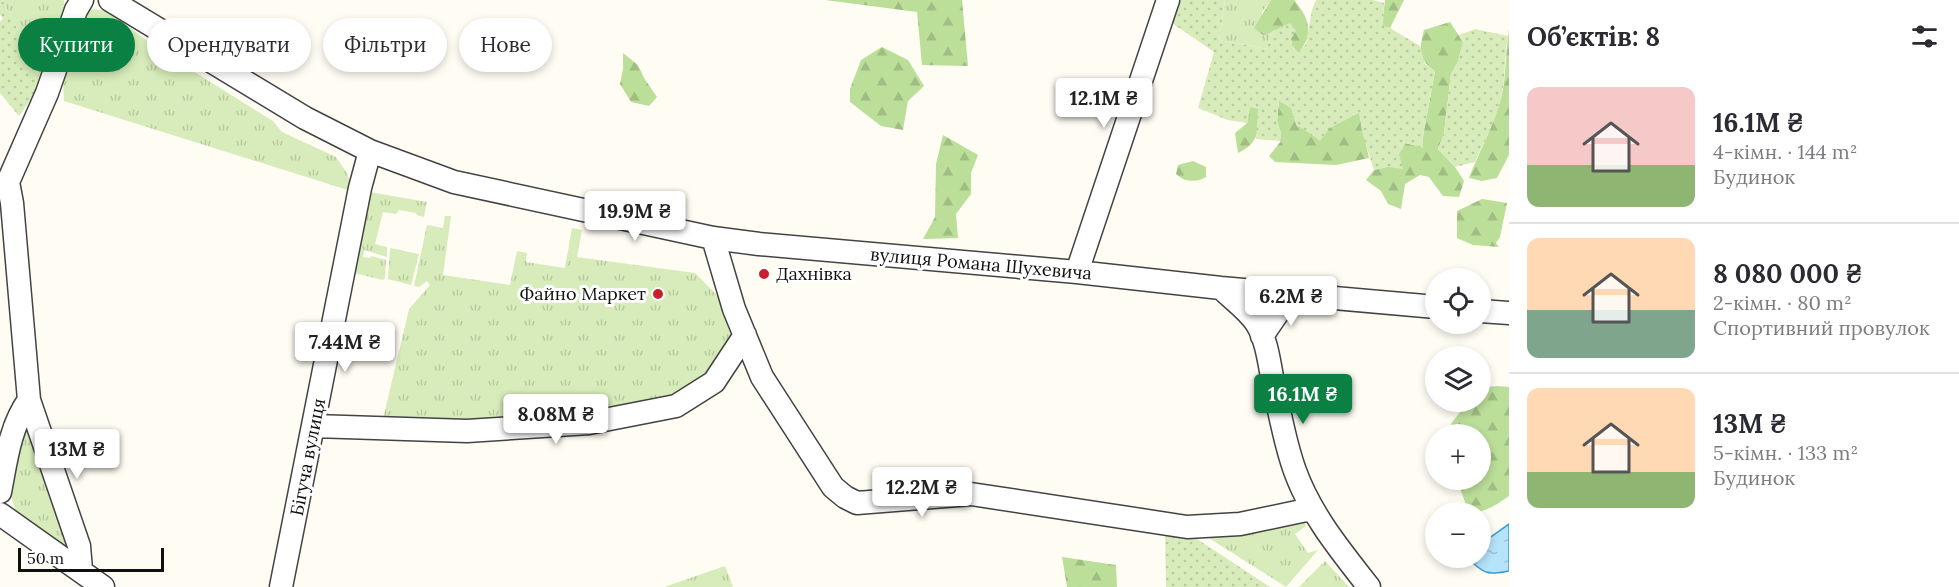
<!DOCTYPE html>
<html lang="uk">
<meta charset="utf-8">
<style>
:root{--surface:#fff;--page:#f7f7f7;--text:#2b2b33;--muted:#7c7c81;--line:#e1e1e2;--accent:#0b8043}
body{margin:0;font-family:Lora,serif;background:var(--page);color:var(--text);height:100vh;display:flex;flex-direction:column;font-size:22px;white-space:nowrap}
*{box-sizing:border-box;margin:0}
p{font-size:20px;color:var(--muted)}
.icon{flex:none;width:33px;height:33px;fill:none;stroke:currentColor;stroke-width:2;stroke-linecap:round;stroke-linejoin:round}
.map{position:relative;flex:1;overflow:hidden}
.drawer{display:flex;flex-direction:column;background:var(--surface);width:450px}
.drawer>*{flex:none}
.top-card{position:absolute;left:18px;top:18px;width:570px;height:54px;display:flex;gap:12px}
.controls{position:absolute;left:1425px;top:268px;display:grid;gap:12px}
.controls a{display:grid;place-items:center;width:66px;height:66px;border-radius:50%;background:var(--surface);box-shadow:0 3px 9px #0003;font-size:30px}
.scale{position:absolute;left:18px;bottom:15px;width:146px;box-sizing:border-box;padding-left:6px;border:3px solid #101010;border-top:0;font-size:16px;line-height:21px;white-space:nowrap;color:#101010;-webkit-text-stroke:4px #fff;paint-order:stroke}
.price{position:absolute;translate:-50% -51px;padding:0 14px;border-radius:6px;background:#fff;color:#222;font-size:20px;line-height:39px;filter:drop-shadow(0 2px 3px #0008)}
.price::after{content:'';position:absolute;left:50%;top:36px;width:18px;height:14px;margin-left:-9px;background:inherit;clip-path:polygon(0 0,100% 0,50% 100%)}
.price.current{background:var(--accent);color:#fff}
ul{padding:0;list-style:none}
li{display:flex;align-items:center;gap:18px;height:150px;padding:0 18px}
li+li{border-top:2px solid var(--line)}
li span{display:grid;place-items:center;flex:none;width:168px;height:120px;border-radius:12px;color:#555}
li>.icon{margin-inline-start:auto}
span .icon{width:72px;height:72px;fill:#fffc;stroke-width:1}
li b{font-size:26px}
h2{display:flex;justify-content:space-between;align-items:center;height:72px;padding:0 18px;font-size:26px}
.tag{padding:0 21px;border-radius:27px;background:var(--surface);box-shadow:0 3px 9px #0003;font-size:21px;line-height:54px}
.tag.current{background:var(--accent);color:#fff}
main{display:flex;flex:1;min-height:0}
.map>svg:first-child{display:block}
.grass{fill:url(#grass-tufts)}
.forest{fill:url(#forest-firs)}
.garden{fill:url(#garden-dots)}
.water{fill:url(#water-ripples);stroke:#389ed4;stroke-width:1.5}
.lines{fill:none;stroke-linecap:round;stroke-linejoin:round}
.minor-casing{stroke:#434343;stroke-width:25}
.minor{stroke:#fff;stroke-width:22}
.poi-dot{fill:#c92030;stroke:#fff;stroke-width:2}
.labels{text-anchor:middle;stroke-width:6;stroke-linejoin:round;paint-order:stroke}
.street-label{font-size:18px;fill:#101010;stroke:#fff}
.poi-label{font-size:18px;fill:#101010;stroke:#fff;text-anchor:start}
</style>
<main>
<div class="map">
<svg width="1509" height="587" viewBox="0 0 1509 587">
<defs>
<pattern id="grass-tufts" width="24" height="20" patternUnits="userSpaceOnUse" patternTransform="scale(1.5)"><rect width="24" height="20" fill="#d7ecba"/><path d="M3 7l-1-3M5 7V3M7 7l1-3M15 17l-1-3M17 17v-4M19 17l1-3" fill="none" stroke="#b8c99f"/></pattern>
<pattern id="forest-firs" width="22" height="20" patternUnits="userSpaceOnUse" patternTransform="scale(1.5)"><rect width="22" height="20" fill="#bbde99"/><path d="M5 1l3.5 6h-7zM16 11l3.5 6h-7z" fill="#a0bd83"/></pattern>
<pattern id="garden-dots" width="8" height="8" patternUnits="userSpaceOnUse" patternTransform="scale(1.5)"><rect width="8" height="8" fill="#d7ecba"/><path d="M2 2h.1M6 6h.1" fill="none" stroke="#b8c99f" stroke-width="1.8" stroke-linecap="round"/></pattern>
<pattern id="water-ripples" width="26" height="14" patternUnits="userSpaceOnUse" patternTransform="scale(1.5)"><rect width="26" height="14" fill="#b5e3f9"/><path d="M2 4q2-2 4 0t4 0M15 11q2-2 4 0t4 0" fill="none" stroke="#9bc2d4"/></pattern>
</defs>
<rect width="100%" height="100%" fill="#fffcf4"/>
<!-- grass -->
<path class="grass" d="M2 0H64L66 15 42 83 14 22Z
M1225 0H1271L1262 12 1264 36 1271 32 1267 49 1219 40Z
M93 9 107 11 161 51 273 121 282 132 336 157 347 173 353 188 351 191 64 101 63 83 78 22 84 14Z
M370 192 427 202 424 217 417 215 416 213 399 210 396 214 383 212 375 244 387 247V257L364 250 363 257 370 258 371 256 386 260 385 278 383 280 354 273Z
M445 216H451L443 275 510 285 517 251 527 253 526 262 565 268 572 228 582 230 577 257 695 273 720 298 735 338 719 367 674 403 493 424 383 419 409 309 430 285 427 281 419 287 414 286 427 225 443 228Z
M390 248 419 254 411 285 388 279Z
M26 432 30 435 43 476 71 545 67 550 16 512 9 490 22 434Z
M1304 521 1306 526 1295 534 1308 553 1318 550 1286 587 1204 535Z
M1325 561 1349 587H1299Z
M725 566 733 587H664Z"/>
<!-- forest -->
<path class="forest" d="M825 0H962L968 66 922 65 917 12Z
M1271 0H1294C1309 17 1315 35 1298 53L1292 45 1291 39 1275 30 1264 36 1254 28Z
M1385 0H1404L1390 28 1382 26Z
M1450 22 1463 42 1458 62 1451 74 1444 133 1438 149 1455 167 1464 181 1459 197 1443 196 1429 177 1420 175 1405 184 1401 209 1388 204 1381 191 1366 180 1374 170C1392 166 1396 160 1405 143L1423 147V137L1435 71C1418 60 1419 49 1424 30Z
M1509 29V155L1497 178 1482 181 1469 178C1478 155 1490 132 1498 108 1507 84 1505 54 1509 29Z
M882 47 908 60 924 86 908 101 903 130 881 126 850 102V89L861 60Z
M623 53 638 65 644 78 657 97 649 106 631 102 620 84 623 69Z
M1279 100 1291 108 1297 126C1322 134 1337 124 1359 112L1369 158 1336 165 1275 162 1269 156 1281 141V133L1277 121Z
M1250 106 1259 109C1258 130 1260 143 1238 153L1235 133 1247 123Z
M943 135 978 155 971 173V194L956 214 958 238 923 239 935 217 936 164Z
M1193 161 1206 167V177C1196 183 1184 182 1176 174L1178 165Z
M1482 199 1507 203 1500 237 1496 243 1499 247 1473 245 1457 238V211Z
M1498 386 1509 387V496C1496 505 1485 513 1468 513 1466 501 1460 492 1458 480H1480V435H1452L1451 424C1459 413 1467 402 1480 402L1481 394 1486 387Z
M1062 557 1116 565 1117 587H1067Z"/>
<!-- garden -->
<path class="garden" d="M0 0H2L14 22 42 83 19 116 0 93V22L3 18 0 15Z
M1176 0H1225L1219 40 1267 49 1271 32 1290 23 1296 31 1291 39 1292 45 1298 53 1306 44 1312 10 1316 0H1372L1384 3 1383 26 1390 28 1420 46 1425 64 1435 71 1423 137V148L1405 143 1399 154 1403 169 1388 167 1374 170 1362 132 1359 113 1330 128 1320 141 1302 128 1297 126 1291 108 1279 101 1277 121 1281 133V141L1256 139 1258 109 1250 107 1247 123 1228 120 1198 108 1214 52 1169 21Z
M1475 29 1508 36C1504 59 1506 83 1499 106 1493 125 1483 144 1475 162L1455 167 1438 149 1444 133 1451 74 1458 61 1463 42 1459 35Z
M1165 531 1194 537 1270 587H1166Z"/>
<!-- water -->
<path class="water" d="M1509 524V571C1491 574 1487 576 1473 563L1474 558H1480L1481 544Z"/>
<g class="lines">
<!-- minor casing -->
<g class="minor-casing">
<path id="minor" d="M110 0 305 118 370 151 454 182 713 238 759 244 1077 272 1221 288 1436 307
M8 182 12 203 29 400 79 546 81 570
M0 188 8 182 47 93 76 10 82 0
M713 238 734 309 762 377 833 487 845 497 857 503 971 494 1187 527 1240 524 1311 509
M1077 272 1168 0
M1221 288C1233 300 1248 310 1257 324 1266 339 1269 360 1272 377 1279 408 1284 441 1295 471 1311 515 1340 550 1369 587
M1480 311 1509 313
M1262 336 1286 301 1295 295
M314 426 467 431 589 423 676 406 714 382 745 335
M0 492C6 461 10 426 29 400
M0 514 103 587
M281 587 360 188 370 151"/>
</g>
<!-- minor -->
<use href="#minor" class="minor"/>
</g>
<!-- markers -->
<g class="poi-dot">
<circle cx="764" cy="274" r="6"/>
<circle cx="658" cy="294" r="6"/>
</g>
<g class="labels">
<!-- street labels -->
<g class="street-label">
<text transform="translate(981 264) rotate(5)" y="6">вулиця Романа Шухевича</text>
<text transform="translate(308 457) rotate(-79)" y="6">Бігуча вулиця</text>
</g>
<!-- poi labels -->
<g class="poi-label">
<text x="776" y="280">Дахнівка</text>
<text x="646" y="300" text-anchor="end">Файно Маркет</text>
</g>
</g>
</svg>
<div class="controls">
<a><svg class="icon" aria-label="locate" viewBox="0 0 24 24"><circle cx="12" cy="12" r="6"/><path d="M12 2v4M12 18v4M2 12h4M18 12h4"/></svg></a>
<a><svg class="icon" aria-label="layers" viewBox="0 0 24 24"><path d="M12 4l9 5-9 5-9-5zM3 14l9 5 9-5"/></svg></a>
<a>+</a>
<a>−</a>
</div>
<div class="scale">50 m</div>
<b class="price" style="left:1104px;top:129px">12.1M ₴</b>
<b class="price" style="left:635px;top:242px">19.9M ₴</b>
<b class="price" style="left:1291px;top:327px">6.2M ₴</b>
<b class="price" style="left:345px;top:373px">7.44M ₴</b>
<b class="price current" style="left:1303px;top:425px">16.1M ₴</b>
<b class="price" style="left:556px;top:445px">8.08M ₴</b>
<b class="price" style="left:77px;top:480px">13M ₴</b>
<b class="price" style="left:922px;top:518px">12.2M ₴</b>
<div class="top-card">
<a class="tag current">Купити</a>
<a class="tag">Орендувати</a>
<a class="tag">Фільтри</a>
<a class="tag">Нове</a>
</div>
</div>
<section class="drawer">
<h2>Об’єктів: 8<svg class="icon" aria-label="filters" viewBox="0 0 24 24"><path d="M4 7h16M4 17h16"/><circle cx="9" cy="7" r="2"/><circle cx="15" cy="17" r="2"/></svg></h2>
<ul>
<li><span style="background:linear-gradient(#f6c9c9 65%,#8fb573 0)"><svg class="icon" aria-label="home" viewBox="0 0 24 24"><path d="M3 11l9-7 9 7M6 9v11h12V9"/></svg></span><div><b>16.1M ₴</b><p>4-кімн. · 144 m²</p><p>Будинок</p></div></li>
<li><span style="background:linear-gradient(#ffd9b3 60%,#7fa58c 0)"><svg class="icon" aria-label="home" viewBox="0 0 24 24"><path d="M3 11l9-7 9 7M6 9v11h12V9"/></svg></span><div><b>8 080 000 ₴</b><p>2-кімн. · 80 m²</p><p>Спортивний провулок</p></div></li>
<li><span style="background:linear-gradient(#ffd9b3 70%,#8fb573 0)"><svg class="icon" aria-label="home" viewBox="0 0 24 24"><path d="M3 11l9-7 9 7M6 9v11h12V9"/></svg></span><div><b>13M ₴</b><p>5-кімн. · 133 m²</p><p>Будинок</p></div></li>
</ul>
</section>
</main>
